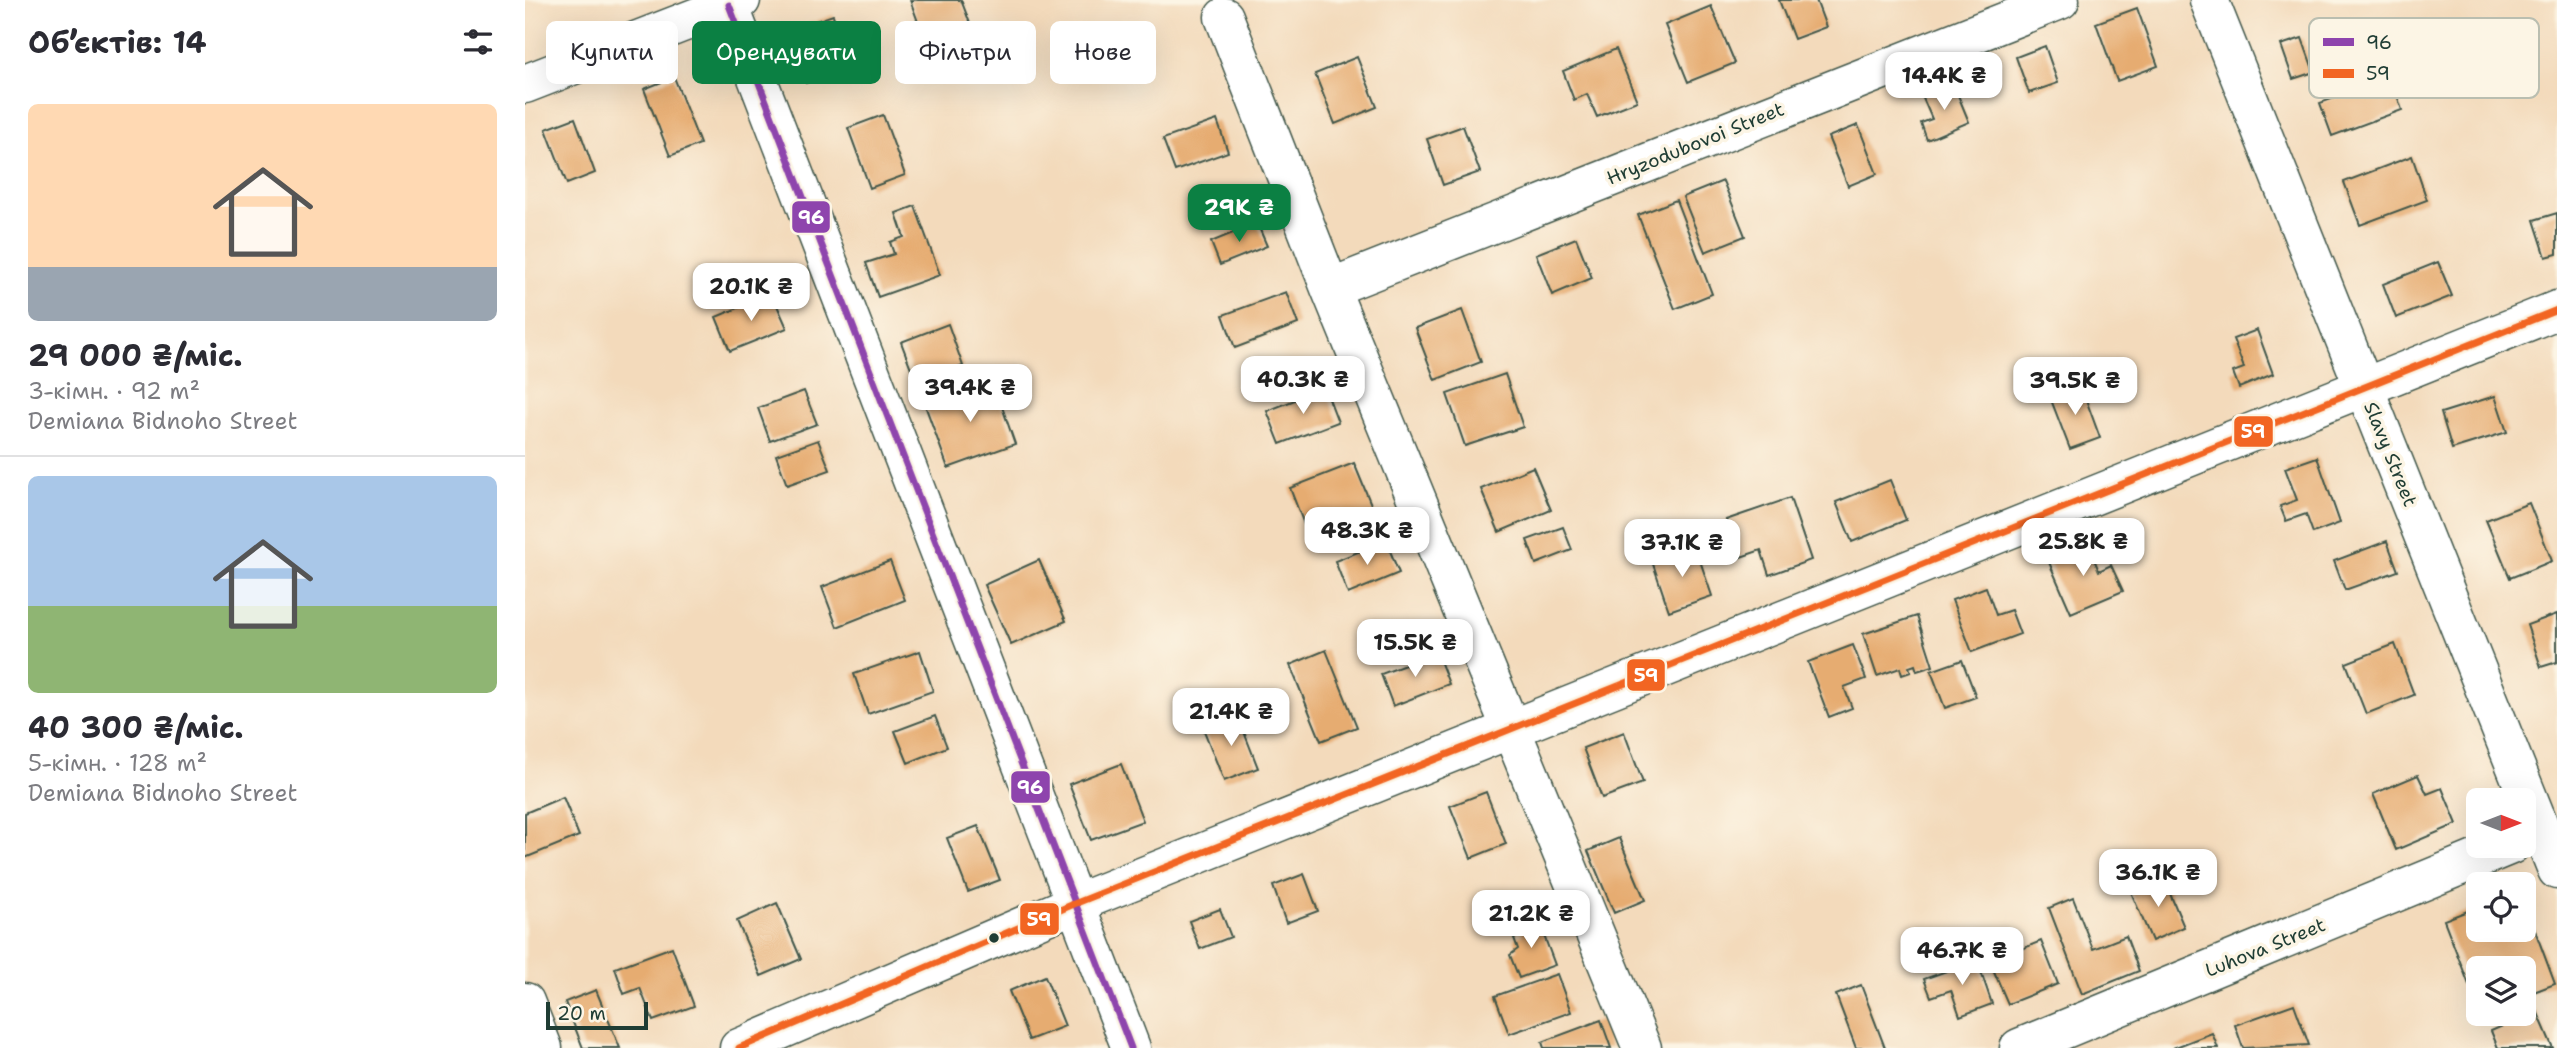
<!DOCTYPE html>
<html lang="uk">
<meta charset="utf-8">
<style>
:root{--surface:#fff;--page:#f7f7f7;--text:#2b2b33;--muted:#7c7c81;--line:#e1e1e2;--accent:#0b8043}
body{margin:0;font-family:"Shantell Sans",sans-serif;background:var(--page);color:var(--text);height:100vh;display:flex;flex-direction:column;font-size:26px;white-space:nowrap}
*{box-sizing:border-box;margin:0}
p{font-size:23px;color:var(--muted)}
.icon{flex:none;width:38px;height:38px;fill:none;stroke:currentColor;stroke-width:2;stroke-linecap:round;stroke-linejoin:round}
.map{position:relative;flex:1;overflow:hidden}
.side{display:flex;flex-direction:column;background:var(--surface);width:525px}
.side>*{flex:none}
.hud{position:absolute;left:21px;top:21px;width:665px;height:63px;display:flex;gap:14px}
.needle{width:46px;rotate:90deg}
.fabs{position:absolute;left:1941px;top:788px;display:grid;gap:14px}
.fabs a{display:grid;place-items:center;width:70px;height:70px;border-radius:10px;background:var(--surface);box-shadow:0 7px 28px #0002;font-size:35px}
.scale{position:absolute;left:21px;bottom:18px;width:102px;box-sizing:border-box;padding-left:7px;border:4px solid #1f3d34;border-top:0;font-size:19px;line-height:24px;white-space:nowrap;color:#1f3d34;-webkit-text-stroke:5px #fcf5e5;paint-order:stroke}
.price{position:absolute;translate:-50% -60px;padding:0 16px;border-radius:14px;background:#fff;color:#222;font-size:23px;line-height:46px;filter:drop-shadow(0 2px 4px #0008)}
.price::after{content:'';position:absolute;left:50%;top:42px;width:21px;height:16px;margin-left:-10px;background:inherit;clip-path:polygon(0 0,100% 0,50% 100%)}
.price.active{background:var(--accent);color:#fff}
ul{padding:0;list-style:none}
li{display:grid;align-content:center;gap:14px;height:371px;padding:0 28px}
li+li{border-top:2px solid var(--line)}
li span{display:grid;place-items:center;height:217px;border-radius:10px;color:#555}
li>.icon{margin-inline-start:auto}
span .icon{width:126px;height:126px;fill:#fffc;stroke-width:1}
li b{font-size:30px}
h2{display:flex;justify-content:space-between;align-items:center;height:84px;padding:0 28px;font-size:30px}
.chip{padding:0 24px;border-radius:10px;background:var(--surface);box-shadow:0 7px 28px #0002;font-size:24px;line-height:63px}
.chip.active{background:var(--accent);color:#fff}
main{display:flex;flex:1;min-height:0}
.map>svg:first-child{display:block}
.building{fill:#e6ac71}
.lines{fill:none;stroke-linecap:round;stroke-linejoin:round}
.street-casing{stroke:#3f5548;stroke-width:41}
.secondary-casing{stroke:#3f5548;stroke-width:41}
.street{stroke:#fff;stroke-width:38}
.secondary{stroke:#fff;stroke-width:38}
.bus-1-casing{stroke:#fcf5e5;stroke-width:12}
.bus-2-casing{stroke:#fcf5e5;stroke-width:12}
.bus-1{stroke:#8e44ad;stroke-width:7}
.bus-2{stroke:#f26522;stroke-width:7}
.bus-dot{fill:#1f3d34;stroke:#fcf5e5;stroke-width:2.5}
.labels{text-anchor:middle;stroke-width:7;stroke-linejoin:round;paint-order:stroke}
.street-label{font-size:19px;fill:#1f3d34;stroke:#fcf5e5}
.key{fill:#fcf5e5;stroke:#babeb0;stroke-width:2}
.key-label{font-size:19px;fill:#1f3d34}
.line-badge{stroke:#fcf5e5;stroke-width:2.5}
.badge-label{font-size:19px;text-anchor:middle;font-weight:bold;fill:#fff}
</style>
<main>
<section class="side">
<h2>Об’єктів: 14<svg class="icon" aria-label="filters" viewBox="0 0 24 24"><path d="M4 7h16M4 17h16"/><circle cx="9" cy="7" r="2"/><circle cx="15" cy="17" r="2"/></svg></h2>
<ul>
<li><span style="background:linear-gradient(#ffd9b3 75%,#9aa5b1 0)"><svg class="icon" aria-label="home" viewBox="0 0 24 24"><path d="M3 11l9-7 9 7M6 9v11h12V9"/></svg></span><div><b>29 000 ₴/міс.</b><p>3-кімн. · 92 m²</p><p>Demiana Bidnoho Street</p></div></li>
<li><span style="background:linear-gradient(#a9c7e8 60%,#8fb573 0)"><svg class="icon" aria-label="home" viewBox="0 0 24 24"><path d="M3 11l9-7 9 7M6 9v11h12V9"/></svg></span><div><b>40 300 ₴/міс.</b><p>5-кімн. · 128 m²</p><p>Demiana Bidnoho Street</p></div></li>
</ul>
</section>
<div class="map">
<svg width="2032" height="1048" viewBox="0 0 2032 1048">
<rect width="100%" height="100%" fill="#fcf5e5"/>
<filter id="ink" filterUnits="userSpaceOnUse"><feTurbulence type="fractalNoise" baseFrequency=".0143" numOctaves="2"/><feDisplacementMap in="SourceGraphic" scale="14" xChannelSelector="R" yChannelSelector="G"/><feConvolveMatrix kernelMatrix="1 2 1 2 8 2 1 2 1" color-interpolation-filters="sRGB"/></filter>
<filter id="wash" filterUnits="userSpaceOnUse"><feTurbulence type="fractalNoise" baseFrequency=".00686" numOctaves="4" result="noise"/><feDisplacementMap in="SourceGraphic" scale="28" xChannelSelector="R" yChannelSelector="G"/><feGaussianBlur stdDeviation="1.57" result="paint"/><feColorMatrix in="noise" values="0 0 0 0 0 0 0 0 0 0 0 0 0 0 0 0 0 1.4 0 .05"/><feComposite in="paint" operator="in"/></filter>
<g filter="url(#wash)">
<rect width="100%" height="100%" fill="#f3dabb"/>
<g id="blocks">
<!-- building -->
<path class="building" d="M385 0H436L451 39 406 57Z
M1254 0H1291L1301 27 1269 39Z
M1186 6 1210 63 1163 82 1140 25Z
M1612 8 1633 66 1592 81 1571 23Z
M308 15 326 66 281 83 262 31Z
M1777 38 1789 72 1768 79 1756 45Z
M1520 46 1533 83 1504 93 1491 57Z
M1091 49 1112 101 1072 117 1062 94 1049 100 1038 71Z
M832 57 852 107 810 124 790 74Z
M149 77 175 144 145 156 119 89Z
M1866 78 1877 110 1807 136 1795 103Z
M1428 83 1444 122 1402 140 1396 123 1407 119 1397 96Z
M358 115 380 175 345 188 323 128Z
M50 118 70 173 42 184 21 129Z
M692 120 703 152 650 171 638 139Z
M1333 125 1352 174 1323 186 1303 137Z
M938 126 955 172 918 185 902 139Z
M1887 156 1902 200 1835 225 1819 182Z
M1198 181 1220 236 1180 252 1158 197Z
M1151 200 1187 294 1150 309 1113 215Z
M390 206 415 275 353 297 341 263 369 254 365 242 379 237 371 213Z
M2032 213V254L2021 257 2009 220Z
M732 223 742 246 695 265 686 242Z
M1051 238 1067 278 1027 295 1011 254Z
M1913 262 1927 296 1871 318 1858 284Z
M761 292 773 324 710 348 698 315Z
M247 294 262 328 205 351 191 317Z
M937 310 956 362 910 380 890 328Z
M423 324 438 366 392 384 376 342Z
M1732 330 1748 374 1714 388 1708 372 1719 368 1708 339Z
M980 374 998 427 940 446 922 394Z
M468 381 490 444 423 468 400 405Z
M1556 386 1575 438 1545 449 1525 397Z
M800 388 813 422 755 444 742 411Z
M279 391 292 424 245 441 233 408Z
M1970 396 1982 432 1927 449 1916 413Z
M293 440 305 470 262 485 251 455Z
M1792 457 1815 523 1788 533 1781 514 1761 521 1755 506 1772 500 1760 468Z
M829 463 852 519 787 545 765 488Z
M1008 467 1026 510 974 532 956 489Z
M1365 480 1381 520 1327 542 1311 502Z
M1265 498 1286 560 1244 575 1236 550 1213 558 1201 520Z
M2004 503 2027 561 1985 578 1961 520Z
M1038 527 1047 550 1011 564 1002 540Z
M861 541 874 573 823 594 810 561Z
M1862 541 1873 571 1820 590 1809 561Z
M1562 543 1574 571 1586 565 1598 591 1546 613 1523 560Z
M1170 546 1187 596 1144 611 1127 561Z
M514 560 541 621 486 645 459 585Z
M365 561 380 600 312 627 297 587Z
M1461 587 1471 615 1486 610 1495 634 1447 652 1427 600Z
M2032 614V662L2016 667 2002 625Z
M1392 616 1408 666 1392 671 1390 665 1384 667 1386 672 1377 675 1375 668 1352 676 1338 634Z
M1870 644 1889 695 1841 714 1821 663Z
M1328 645 1341 679 1319 687 1327 708 1304 717 1283 662Z
M801 650 832 727 796 741 765 665Z
M395 651 408 691 343 714 329 674Z
M912 653 924 684 868 706 856 674Z
M1437 660 1451 697 1420 708 1406 671Z
M712 714 733 768 699 781 678 728Z
M410 716 422 747 383 763 370 731Z
M1099 732 1118 783 1077 798 1058 748Z
M596 764 618 821 566 840 544 784Z
M1893 775 1902 794 1917 788 1932 824 1871 850 1848 794Z
M961 792 981 844 946 858 925 806Z
M38 797 54 836 0 858V813Z
M453 826 475 880 443 892 422 838Z
M1094 838 1120 900 1089 913 1063 851Z
M779 874 793 911 761 923 748 886Z
M1638 877 1659 927 1627 941 1606 892Z
M1548 898 1568 949 1601 936 1614 971 1557 994 1524 908Z
M1999 901 2030 984 1998 996V968H1953V1008L1919 920 1953 907V929H1998Z
M252 903 276 959 236 976 212 921Z
M695 909 706 937 675 949 664 921Z
M1012 917 1030 965 994 978 985 955 993 949 989 938 998 935 994 924Z
M1516 941 1533 984 1483 1004 1465 962Z
M147 947 169 1006 128 1021 115 988 99 994 90 968Z
M1452 960 1467 1004 1435 1016 1426 990 1406 997 1399 979Z
M1032 974 1046 1012 984 1034 970 996Z
M520 976 540 1026 504 1040 484 991Z
M1336 985 1360 1048H1331L1311 995Z
M71 990 95 1048H58L40 1002Z
M1769 1004 1784 1045 1718 1048 1710 1025Z
M2012 1011 2028 1048H1973L1966 1031Z
M1076 1020 1086 1048H1019L1017 1042Z
M1687 1033 1693 1048H1648Z"/>
</g>
</g>
<g filter="url(#ink)">
<use href="#blocks" fill-opacity="0" stroke="#3f5548" stroke-width="2"/>
<g class="lines">
<!-- street casing -->
<g class="street-casing">
<path id="street" d="M1684 0 2032 870
M204 5 606 1048
M699 17 805 288 1117 1048
M0 84 216 0
M805 288 1535 0
M0 1002 18 1048
M1494 1048 1986 845"/>
</g>
<!-- secondary casing -->
<g class="secondary-casing">
<path id="secondary" d="M214 1048 549 904 2032 310"/>
</g>
<!-- street -->
<use href="#street" class="street"/>
<!-- secondary -->
<use href="#secondary" class="secondary"/>
<!-- bus-1 casing -->
<g class="bus-1-casing">
<path id="bus-1" d="M204 5 606 1048"/>
</g>
<!-- bus-2 casing -->
<g class="bus-2-casing">
<path id="bus-2" d="M214 1048 549 904 2032 310"/>
</g>
<!-- bus-1 -->
<use href="#bus-1" class="bus-1"/>
<!-- bus-2 -->
<use href="#bus-2" class="bus-2"/>
</g>
</g>
<!-- markers -->
<circle class="bus-dot" cx="469" cy="938" r="6"/>
<g class="labels">
<!-- street labels -->
<g class="street-label">
<text transform="translate(1170 143) rotate(-22)" y="7">Hryzodubovoi Street</text>
<text transform="translate(1866 454) rotate(68)" y="7">Slavy Street</text>
<text transform="translate(1740 947) rotate(-22)" y="7">Luhova Street</text>
</g>
</g>
<!-- legend -->
<rect x="1784" y="18" width="230" height="80" rx="10" class="key"/>
<rect x="1798" y="38" width="31" height="8" fill="#8e44ad"/>
<rect x="1798" y="69" width="31" height="9" fill="#f26522"/>
<g class="key-label">
<text x="1841" y="49">96</text>
<text x="1841" y="80">59</text>
</g>
<g class="line-badge">
<rect x="266" y="200" width="40" height="34" rx="7" fill="#8e44ad"/>
<rect x="1708" y="415" width="41" height="33" rx="7" fill="#f26522"/>
<rect x="1101" y="658" width="40" height="34" rx="7" fill="#f26522"/>
<rect x="485" y="770" width="41" height="34" rx="7" fill="#8e44ad"/>
<rect x="494" y="902" width="41" height="34" rx="7" fill="#f26522"/>
</g>
<g class="badge-label">
<text x="286" y="224">96</text>
<text x="1728" y="438">59</text>
<text x="1121" y="682">59</text>
<text x="505" y="794">96</text>
<text x="514" y="926">59</text>
</g>
</svg>
<div class="fabs">
<a><svg class="needle" viewBox="-14 -14 28 28"><path d="M0-13l5 13h-10z" fill="#e53935"/><path d="M0 13l5-13h-10z" fill="#7c7c81"/></svg></a>
<a><svg class="icon" aria-label="locate" viewBox="0 0 24 24"><circle cx="12" cy="12" r="6"/><path d="M12 2v4M12 18v4M2 12h4M18 12h4"/></svg></a>
<a><svg class="icon" aria-label="layers" viewBox="0 0 24 24"><path d="M12 4l9 5-9 5-9-5zM3 14l9 5 9-5"/></svg></a>
</div>
<div class="scale">20 m</div>
<b class="price" style="left:1419px;top:112px">14.4K ₴</b>
<b class="price active" style="left:714px;top:244px">29K ₴</b>
<b class="price" style="left:226px;top:323px">20.1K ₴</b>
<b class="price" style="left:778px;top:416px">40.3K ₴</b>
<b class="price" style="left:1550px;top:417px">39.5K ₴</b>
<b class="price" style="left:445px;top:424px">39.4K ₴</b>
<b class="price" style="left:842px;top:567px">48.3K ₴</b>
<b class="price" style="left:1558px;top:578px">25.8K ₴</b>
<b class="price" style="left:1157px;top:579px">37.1K ₴</b>
<b class="price" style="left:890px;top:679px">15.5K ₴</b>
<b class="price" style="left:706px;top:748px">21.4K ₴</b>
<b class="price" style="left:1633px;top:909px">36.1K ₴</b>
<b class="price" style="left:1006px;top:950px">21.2K ₴</b>
<b class="price" style="left:1437px;top:987px">46.7K ₴</b>
<div class="hud">
<a class="chip">Купити</a>
<a class="chip active">Орендувати</a>
<a class="chip">Фільтри</a>
<a class="chip">Нове</a>
</div>
</div>
</main>
